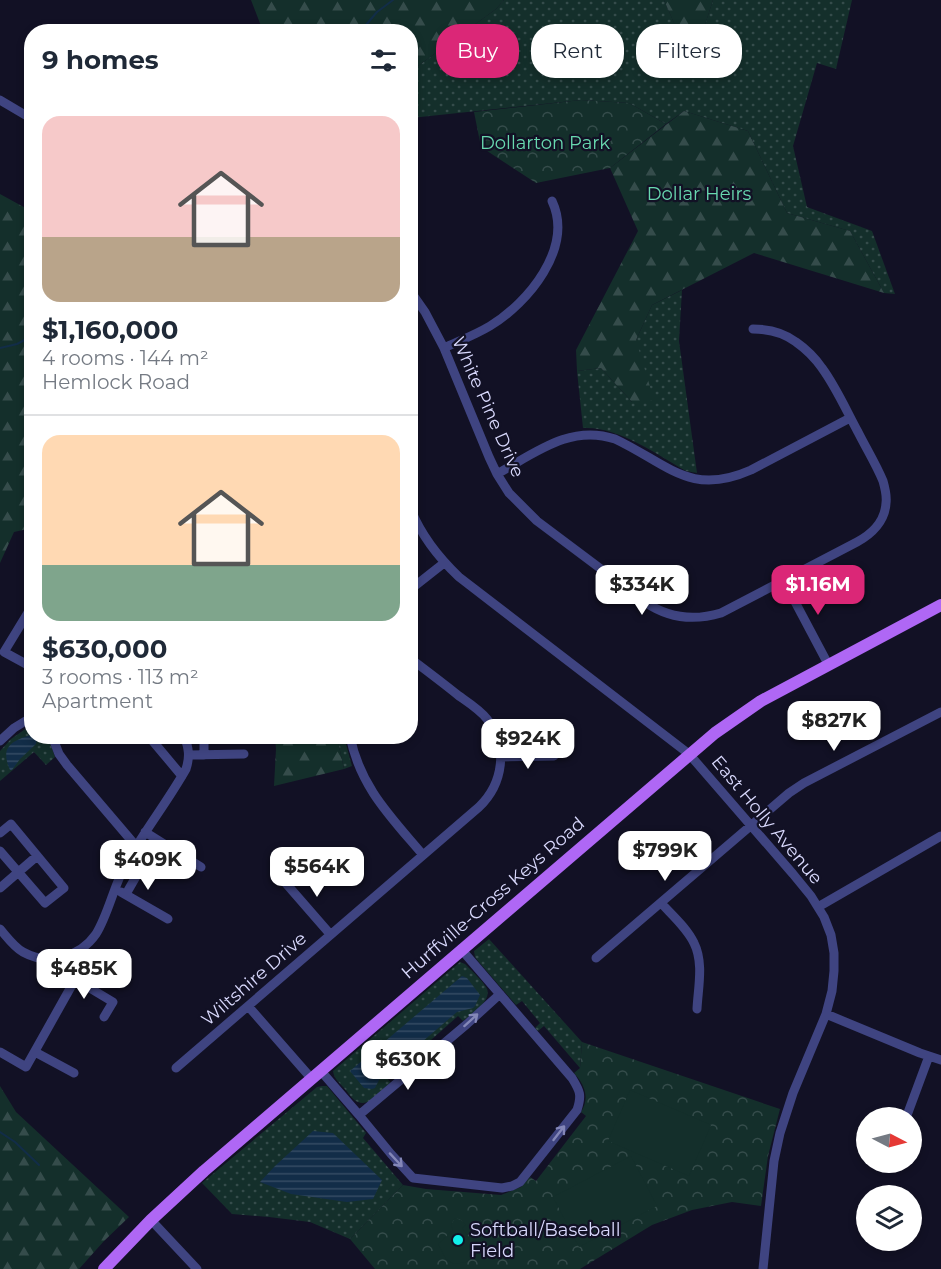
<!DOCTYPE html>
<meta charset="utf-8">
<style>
:root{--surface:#fff;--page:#f6f6f7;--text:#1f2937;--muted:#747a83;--line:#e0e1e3;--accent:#db2777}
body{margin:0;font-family:Montserrat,sans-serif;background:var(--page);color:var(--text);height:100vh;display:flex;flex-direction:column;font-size:22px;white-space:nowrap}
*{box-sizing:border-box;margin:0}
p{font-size:20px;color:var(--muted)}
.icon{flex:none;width:33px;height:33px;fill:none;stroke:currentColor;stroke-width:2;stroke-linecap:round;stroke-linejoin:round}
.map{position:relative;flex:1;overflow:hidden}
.drawer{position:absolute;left:24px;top:24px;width:394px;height:720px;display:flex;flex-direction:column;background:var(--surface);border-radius:24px;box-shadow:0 3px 9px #0003}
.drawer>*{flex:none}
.hud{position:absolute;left:436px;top:24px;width:414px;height:54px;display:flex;gap:12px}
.needle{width:39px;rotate:96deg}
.fabs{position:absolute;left:856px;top:1107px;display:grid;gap:12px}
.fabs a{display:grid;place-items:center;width:66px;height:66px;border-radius:50%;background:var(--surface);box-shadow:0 3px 9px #0003;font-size:30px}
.price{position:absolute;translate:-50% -51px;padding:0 14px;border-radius:12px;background:#fff;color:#222;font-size:20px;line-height:39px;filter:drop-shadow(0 2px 3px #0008)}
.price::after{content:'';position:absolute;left:50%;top:36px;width:18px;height:14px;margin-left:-9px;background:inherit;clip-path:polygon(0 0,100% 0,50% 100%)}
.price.selected{background:var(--accent);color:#fff}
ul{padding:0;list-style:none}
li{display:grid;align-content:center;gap:12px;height:318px;padding:0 18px}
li+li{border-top:2px solid var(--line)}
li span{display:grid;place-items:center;height:186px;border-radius:18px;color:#555}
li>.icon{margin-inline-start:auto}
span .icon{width:108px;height:108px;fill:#fffc;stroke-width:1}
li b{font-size:26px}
h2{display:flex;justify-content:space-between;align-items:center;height:72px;padding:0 18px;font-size:26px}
.chip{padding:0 21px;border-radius:24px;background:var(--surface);box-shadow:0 3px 9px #0003;font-size:21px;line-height:54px}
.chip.selected{background:var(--accent);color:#fff}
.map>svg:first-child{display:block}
.grass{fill:url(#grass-dots)}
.forest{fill:url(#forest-firs)}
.park{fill:url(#park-crowns)}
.pitch{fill:#142f2b}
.water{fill:url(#water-rules)}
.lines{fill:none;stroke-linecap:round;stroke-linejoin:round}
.stream{stroke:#122d48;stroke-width:2}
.minor{stroke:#3f4481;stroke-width:9}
.major{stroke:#af67f5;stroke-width:12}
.oneway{stroke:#8487b8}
.poi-dot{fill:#12efeb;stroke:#121125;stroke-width:2}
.labels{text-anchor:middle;stroke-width:4.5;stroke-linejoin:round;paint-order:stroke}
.park-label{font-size:18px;fill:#68d8af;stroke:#121125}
.street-label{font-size:18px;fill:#d8d8fc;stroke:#121125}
.poi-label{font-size:18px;fill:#d8d8fc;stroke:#121125;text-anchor:start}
</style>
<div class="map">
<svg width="941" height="1269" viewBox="0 0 941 1269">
<defs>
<pattern id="grass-dots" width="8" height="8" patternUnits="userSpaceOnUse" patternTransform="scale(1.5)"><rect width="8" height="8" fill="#142f2b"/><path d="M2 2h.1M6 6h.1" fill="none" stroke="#354c4b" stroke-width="1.8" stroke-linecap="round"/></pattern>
<pattern id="forest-firs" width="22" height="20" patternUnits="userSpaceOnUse" patternTransform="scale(1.5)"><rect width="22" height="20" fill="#142f2b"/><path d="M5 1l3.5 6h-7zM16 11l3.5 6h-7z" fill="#354c4b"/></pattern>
<pattern id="park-crowns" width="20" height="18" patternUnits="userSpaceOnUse" patternTransform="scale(1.5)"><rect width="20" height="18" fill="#142f2b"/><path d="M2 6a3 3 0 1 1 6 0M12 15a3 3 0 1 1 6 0" fill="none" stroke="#354c4b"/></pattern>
<pattern id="water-rules" width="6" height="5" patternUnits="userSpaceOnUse" patternTransform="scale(1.5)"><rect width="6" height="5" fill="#122d48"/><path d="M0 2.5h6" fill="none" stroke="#344b63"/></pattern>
</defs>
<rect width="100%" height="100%" fill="#121125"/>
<!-- grass -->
<path class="grass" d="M504 0H664L692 64 713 0H852L836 69 817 63 793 146 807 207 872 231 895 294 884 293 850 231 787 213 748 131 684 111 666 124 629 103 581 100 411 118V71L496 9Z
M682 290 679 341 697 473 686 471C656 454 618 426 583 428L577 371 601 368 632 402 636 340 652 305Z
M31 725 32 736 48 737 55 757 46 765 34 752 0 781V751L11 739Z
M337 737H344L352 766 344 769Z
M489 939 582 1042 580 1068 544 1026 538 1031 535 1028 540 1023 522 1001 516 1005 478 961 475 957 474 951Z
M460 962 465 964C470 969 485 983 487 989 492 1001 470 1015 463 1021L458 1016 431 1040 435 1045 418 1059 414 1054 387 1078 391 1083C383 1090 370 1107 358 1102 352 1100 348 1092 344 1088 339 1082 334 1079 333 1071Z
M322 1086H327L366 1133 363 1138 403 1185 350 1239 310 1222 269 1217 232 1214 202 1183 317 1087Z"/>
<!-- forest -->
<path class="forest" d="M251 0H504L496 9 411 71V32L263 31Z
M664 0H713L692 65Z
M684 111 748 131 787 213 850 231 884 293 754 253 652 305 636 340 654 400 632 402 601 368 577 371 576 350 638 231 610 168Z
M0 194 31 211 32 528 14 532 0 563Z
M275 737H337L344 769 274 786 276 749Z
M0 1086 16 1112 129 1217 104 1241 79 1269H0Z"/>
<!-- park -->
<path class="park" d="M581 100 629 103 666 124 610 168 536 183 481 147 474 112Z
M582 1042 780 1109 768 1156 761 1206 732 1202 692 1210 652 1225 580 1269H375L350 1239 403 1185 426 1189 501 1195 521 1187 530 1177 536 1181 586 1116 581 1112C590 1098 585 1085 574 1073L580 1068Z"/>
<!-- pitch -->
<path class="pitch" d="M630 1090 711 1125 689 1176 608 1141Z
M631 1156 657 1206 579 1247 553 1197Z
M455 1218 461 1220 466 1225 462 1228 468 1236 478 1243 475 1255 466 1262 454 1264 446 1259 438 1244 453 1230 451 1225Z"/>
<!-- water -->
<path class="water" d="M31 735 32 736 37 737 36 744 20 759 12 770H10C0 747 11 741 31 735Z
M462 976 467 978 480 995 475 1006 473 1008 457 1012 380 1078 375 1088 372 1089 364 1088 350 1071Z
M313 1131 333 1133 382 1180 373 1199 347 1202 291 1194 260 1182 275 1166Z"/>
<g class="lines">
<!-- stream -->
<path class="stream" d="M360 32 377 12 393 0
M0 348 17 344 32 336
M0 1132 15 1142 39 1165"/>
<!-- minor -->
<path class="minor" d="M0 100 32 119
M411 213 412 211
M411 292 425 312 444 348 489 457 497 474 509 493 537 521 645 602C668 618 694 621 721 613L857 542C872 534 885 521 886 503 887 496 885 488 883 481 876 464 866 448 858 432 846 410 836 387 822 368 815 358 806 349 796 342 783 332 769 329 753 329
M444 348C459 341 475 335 490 326 528 303 574 248 552 201
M497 474C535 453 570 424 615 439 668 464 690 497 751 470L850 418
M411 510C422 537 438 557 459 577L689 754 793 874 811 896 824 917 831 935 834 953V971L832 991 826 1014 793 1093 780 1133 774 1161 763 1269
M784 581 828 664
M411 589 444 563
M32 606 4 652 26 664 32 655
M52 736 59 754 67 765 136 846
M204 736V755
M350 736C360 787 391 817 423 855
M151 739 182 776
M0 741 14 728 32 717
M189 755 244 754
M501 757 554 756
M145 832 201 867
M0 833 11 824 64 888 45 903 0 851
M283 880 330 934
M0 888 37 856
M121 892 168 919
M126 894 157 840
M661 903C672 915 687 928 694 943 704 963 698 988 697 1009
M818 907 941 836
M0 929C7 937 14 947 23 952 48 966 80 957 96 934 109 913 114 884 127 862 145 830 168 801 186 769 190 757 189 748 184 736
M596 958 789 793 804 783 941 712
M73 980 83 984 113 1002 104 1017
M248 1006 311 1078
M826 1014 920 1053 941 1060
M0 1052 26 1067 72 985 73 975 68 956
M35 1052 74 1073
M176 1068 479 807C503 784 509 747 487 719 480 710 469 703 459 696 443 683 427 671 411 659
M320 1070 359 1115 467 1024 500 994
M359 1115 391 1154 413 1178 502 1188 512 1186 520 1182 577 1110C582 1095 580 1091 572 1078L461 949
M906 1118 929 1056
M151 1220 197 1269"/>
<!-- major -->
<path class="major" d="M104 1269 151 1220 204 1171 715 733 761 701 941 605"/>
</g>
<!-- one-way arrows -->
<defs><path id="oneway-shaft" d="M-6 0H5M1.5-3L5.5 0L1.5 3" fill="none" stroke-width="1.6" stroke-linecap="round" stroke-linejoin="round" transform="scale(1.5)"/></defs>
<g class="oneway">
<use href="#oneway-shaft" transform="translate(471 1020) rotate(-42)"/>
<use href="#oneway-shaft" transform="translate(559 1133) rotate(-52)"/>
<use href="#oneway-shaft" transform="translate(396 1160) rotate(47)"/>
</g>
<!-- markers -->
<circle class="poi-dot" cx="458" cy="1240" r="6"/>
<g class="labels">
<!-- park labels -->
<g class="park-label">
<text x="545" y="149">Dollarton Park</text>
<text x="699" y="200">Dollar Heirs</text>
</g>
<!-- street labels -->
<g class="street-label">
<text transform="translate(488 407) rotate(66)" y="6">White Pine Drive</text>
<text transform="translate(767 820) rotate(50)" y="6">East Holly Avenue</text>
<text transform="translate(493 898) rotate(-41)" y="6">Hurffville-Cross Keys Road</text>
<text transform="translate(254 979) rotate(-41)" y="6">Wiltshire Drive</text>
</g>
<!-- poi labels -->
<g class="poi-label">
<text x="470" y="1236">Softball/Baseball<tspan x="470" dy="21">Field</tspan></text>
</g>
</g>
</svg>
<div class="fabs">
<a><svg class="needle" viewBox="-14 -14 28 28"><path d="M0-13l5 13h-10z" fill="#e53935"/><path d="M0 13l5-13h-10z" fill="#747a83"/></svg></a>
<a><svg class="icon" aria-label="layers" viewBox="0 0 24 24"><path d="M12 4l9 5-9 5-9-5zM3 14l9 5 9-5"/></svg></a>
</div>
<b class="price" style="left:642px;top:616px">$334K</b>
<b class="price selected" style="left:818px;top:616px">$1.16M</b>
<b class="price" style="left:834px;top:752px">$827K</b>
<b class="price" style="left:528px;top:770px">$924K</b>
<b class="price" style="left:665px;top:882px">$799K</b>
<b class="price" style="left:148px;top:891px">$409K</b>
<b class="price" style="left:317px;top:898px">$564K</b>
<b class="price" style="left:84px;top:1000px">$485K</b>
<b class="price" style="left:408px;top:1091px">$630K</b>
<div class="hud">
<a class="chip selected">Buy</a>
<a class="chip">Rent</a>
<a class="chip">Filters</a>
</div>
<section class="drawer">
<h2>9 homes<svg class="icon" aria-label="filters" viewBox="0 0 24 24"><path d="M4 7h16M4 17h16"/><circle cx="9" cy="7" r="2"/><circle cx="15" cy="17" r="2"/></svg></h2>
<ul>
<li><span style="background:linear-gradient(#f6c9c9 65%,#b9a48a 0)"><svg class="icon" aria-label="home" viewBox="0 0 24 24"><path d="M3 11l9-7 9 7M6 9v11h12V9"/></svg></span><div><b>$1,160,000</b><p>4 rooms · 144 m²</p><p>Hemlock Road</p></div></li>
<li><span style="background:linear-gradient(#ffd9b3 70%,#7fa58c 0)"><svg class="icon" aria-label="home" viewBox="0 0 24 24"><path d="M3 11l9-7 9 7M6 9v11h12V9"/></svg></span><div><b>$630,000</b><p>3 rooms · 113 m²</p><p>Apartment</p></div></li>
</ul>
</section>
</div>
